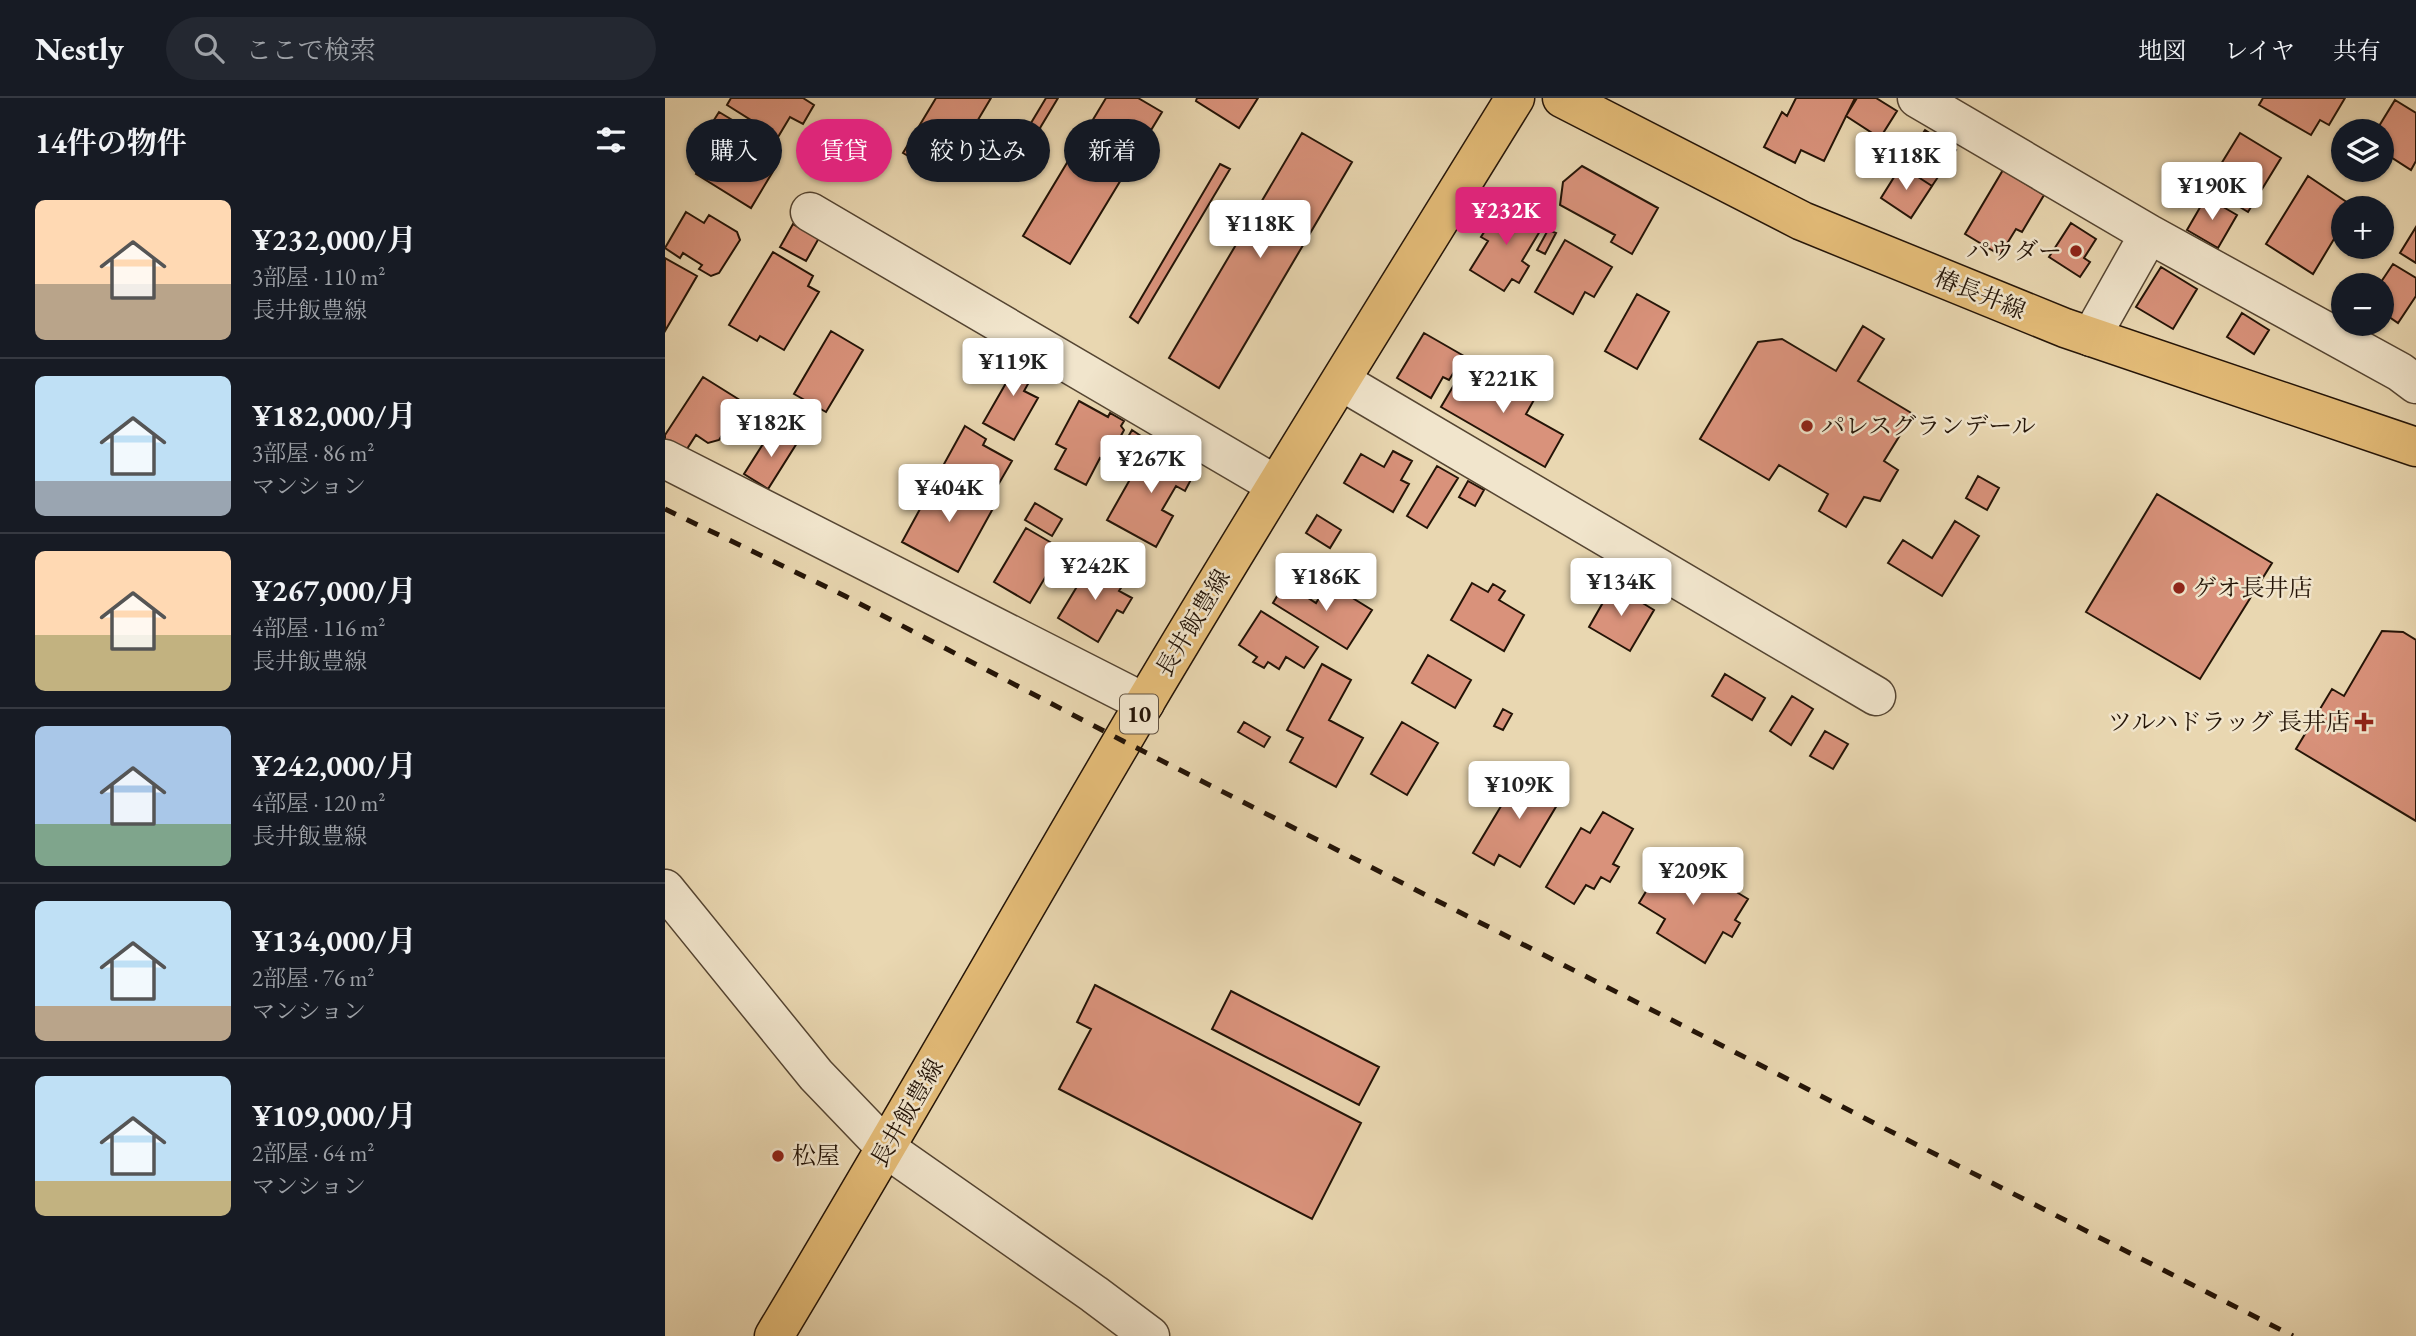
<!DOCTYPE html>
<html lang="ja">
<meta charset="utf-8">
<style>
:root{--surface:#171b24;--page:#242831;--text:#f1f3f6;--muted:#9ea1a6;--line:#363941;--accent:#db2777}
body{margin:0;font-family:"EB Garamond","Noto Serif JP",serif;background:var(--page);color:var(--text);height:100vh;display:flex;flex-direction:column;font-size:26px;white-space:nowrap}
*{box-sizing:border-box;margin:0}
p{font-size:23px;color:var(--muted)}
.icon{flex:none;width:38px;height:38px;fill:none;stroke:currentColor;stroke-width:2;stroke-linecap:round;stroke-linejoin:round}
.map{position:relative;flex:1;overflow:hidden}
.drawer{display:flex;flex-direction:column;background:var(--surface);width:665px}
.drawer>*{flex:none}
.hud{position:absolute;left:21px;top:21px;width:665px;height:63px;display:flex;gap:14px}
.controls{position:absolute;left:1666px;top:21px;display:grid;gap:14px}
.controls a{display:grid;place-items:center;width:63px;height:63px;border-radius:50%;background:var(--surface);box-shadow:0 2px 5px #0004;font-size:35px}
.price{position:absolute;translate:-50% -60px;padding:0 16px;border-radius:7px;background:#fff;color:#222;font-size:23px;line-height:46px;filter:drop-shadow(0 2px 4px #0008)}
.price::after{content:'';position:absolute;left:50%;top:42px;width:21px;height:16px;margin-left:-10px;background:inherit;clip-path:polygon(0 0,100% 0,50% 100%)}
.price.current{background:var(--accent);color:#fff}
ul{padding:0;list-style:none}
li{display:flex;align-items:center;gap:21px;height:175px;padding:0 35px}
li+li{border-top:2px solid var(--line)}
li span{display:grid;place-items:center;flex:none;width:196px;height:140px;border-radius:10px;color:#555}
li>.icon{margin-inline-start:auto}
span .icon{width:84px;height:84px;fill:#fffc;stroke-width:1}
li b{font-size:30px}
h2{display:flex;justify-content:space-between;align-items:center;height:84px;padding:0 35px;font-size:30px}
.tag{padding:0 24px;border-radius:32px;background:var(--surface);box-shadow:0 2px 5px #0004;font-size:24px;line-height:63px}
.tag.current{background:var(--accent);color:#fff}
header{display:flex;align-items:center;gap:42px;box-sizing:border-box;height:98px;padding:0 35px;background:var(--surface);border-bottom:2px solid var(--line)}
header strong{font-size:33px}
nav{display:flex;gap:38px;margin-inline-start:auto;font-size:24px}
.search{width:490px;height:63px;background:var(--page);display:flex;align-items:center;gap:18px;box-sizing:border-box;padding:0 24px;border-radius:38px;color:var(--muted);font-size:26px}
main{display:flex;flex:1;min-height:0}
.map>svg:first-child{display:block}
.building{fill:#d9927b;stroke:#241407;stroke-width:2}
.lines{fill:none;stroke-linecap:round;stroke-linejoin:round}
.minor-casing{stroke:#554532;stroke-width:41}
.major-casing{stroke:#241407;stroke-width:41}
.minor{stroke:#f1e5cc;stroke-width:38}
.major{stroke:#e4bc78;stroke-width:38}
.rail{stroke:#241407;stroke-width:5;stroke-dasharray:12 12;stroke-linecap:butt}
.poi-dot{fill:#8f2418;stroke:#f1e5cc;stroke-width:2.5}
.labels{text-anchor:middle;stroke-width:5;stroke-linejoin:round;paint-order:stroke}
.shield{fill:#f1e5cc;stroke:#625342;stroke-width:2}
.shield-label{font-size:23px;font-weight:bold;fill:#241407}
.poi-label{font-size:24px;fill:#241407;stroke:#f1e5cc;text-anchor:start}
.street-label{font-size:24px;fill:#241407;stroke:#f1e5cc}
</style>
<header>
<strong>Nestly</strong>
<div class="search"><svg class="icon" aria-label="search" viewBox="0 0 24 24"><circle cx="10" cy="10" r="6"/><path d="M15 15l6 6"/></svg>ここで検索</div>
<nav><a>地図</a><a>レイヤ</a><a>共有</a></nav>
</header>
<main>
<section class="drawer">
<h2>14件の物件<svg class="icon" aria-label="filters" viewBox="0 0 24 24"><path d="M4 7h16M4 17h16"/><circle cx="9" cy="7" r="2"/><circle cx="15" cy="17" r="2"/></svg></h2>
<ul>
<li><span style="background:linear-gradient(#ffd9b3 60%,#b9a48a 0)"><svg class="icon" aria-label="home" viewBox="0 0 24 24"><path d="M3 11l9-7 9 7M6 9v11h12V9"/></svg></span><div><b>¥232,000/月</b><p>3部屋 · 110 m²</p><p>長井飯豊線</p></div></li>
<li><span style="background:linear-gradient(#bfe0f5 75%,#9aa5b1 0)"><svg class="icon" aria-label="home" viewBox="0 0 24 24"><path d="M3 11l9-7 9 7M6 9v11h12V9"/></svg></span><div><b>¥182,000/月</b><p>3部屋 · 86 m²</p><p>マンション</p></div></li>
<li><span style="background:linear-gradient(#ffd9b3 60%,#c2b280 0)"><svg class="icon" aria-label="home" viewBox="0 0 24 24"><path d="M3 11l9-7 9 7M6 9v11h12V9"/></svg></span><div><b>¥267,000/月</b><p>4部屋 · 116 m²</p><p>長井飯豊線</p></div></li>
<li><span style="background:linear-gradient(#a9c7e8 70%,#7fa58c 0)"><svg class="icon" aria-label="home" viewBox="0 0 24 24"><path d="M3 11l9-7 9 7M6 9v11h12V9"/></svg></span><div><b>¥242,000/月</b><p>4部屋 · 120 m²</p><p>長井飯豊線</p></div></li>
<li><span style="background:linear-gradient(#bfe0f5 75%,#b9a48a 0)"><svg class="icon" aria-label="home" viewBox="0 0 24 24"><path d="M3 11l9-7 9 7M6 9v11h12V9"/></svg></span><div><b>¥134,000/月</b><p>2部屋 · 76 m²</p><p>マンション</p></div></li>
<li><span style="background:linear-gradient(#bfe0f5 75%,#c2b280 0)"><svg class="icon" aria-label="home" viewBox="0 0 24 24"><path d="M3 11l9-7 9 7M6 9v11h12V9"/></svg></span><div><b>¥109,000/月</b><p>2部屋 · 64 m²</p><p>マンション</p></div></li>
</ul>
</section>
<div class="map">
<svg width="1751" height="1238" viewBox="0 0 1751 1238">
<rect width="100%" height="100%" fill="#e9d7b1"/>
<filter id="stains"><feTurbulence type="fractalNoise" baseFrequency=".00286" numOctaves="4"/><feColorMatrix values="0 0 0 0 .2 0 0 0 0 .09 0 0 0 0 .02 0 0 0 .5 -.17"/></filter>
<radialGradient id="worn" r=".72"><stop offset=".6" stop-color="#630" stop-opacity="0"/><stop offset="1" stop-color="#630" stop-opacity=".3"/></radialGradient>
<!-- building -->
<path class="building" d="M66 0H138L149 7 138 26 125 19 113 39 62 7Z
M271 0H326L279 79 238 55Z
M381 0H393L348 75 339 70Z
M441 0H473L497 14 405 166 358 138Z
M532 0H593L574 30 531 3Z
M1131 0H1190L1159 63 1136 52 1130 65 1099 49 1117 14 1122 18Z
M1192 0H1211L1232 13 1215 40 1181 18Z
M1598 0H1680L1664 27 1655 22 1646 37 1594 7Z
M1730 2 1751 15V63L1746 72 1724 58 1717 70V33H1711Z
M54 14 74 26 69 33 83 42 81 46 113 65 86 110 31 76 50 44 39 38Z
M1260 32 1291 52 1267 88 1236 68Z
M637 35 687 64 554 290 504 260Z
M1575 35 1616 60 1583 114 1542 89Z
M555 66 565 71 473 225 465 219Z
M917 68 993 110 967 156 946 144 950 137 895 107 898 84Z
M1236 68 1267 88 1246 120 1216 100Z
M1338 72 1379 97 1357 134 1351 131 1335 157 1300 136Z
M1643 78 1689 109 1678 110V126L1648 176 1601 146Z
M1541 99 1572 117 1553 150 1522 132Z
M839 103 878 128 857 163 864 168 854 185 847 181 839 193 805 172 823 143 816 139Z
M21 114 39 125 44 117 72 134 75 142 54 175 46 178 34 171 37 167 18 155 15 160 0 150Z
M1406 125 1431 141 1419 160 1425 164 1415 179 1384 159Z
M128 126 154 140 141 163 115 149Z
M1751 129V165L1735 155Z
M883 132 891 135 880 156 872 152Z
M900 142 947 169 929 199 920 194 908 216 870 194Z
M108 154 148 178 143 188 154 194 119 252 95 238 92 243 64 227Z
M0 160 32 178 0 233Z
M1728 166 1751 180V198L1733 225 1717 214V187H1714Z
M1496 169 1532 191 1508 231 1471 209Z
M972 196 1004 214 972 271 940 253Z
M1577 215 1604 232 1589 256 1562 239Z
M1198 228 1219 241 1193 283 1248 316 1219 363 1233 372 1215 403 1199 399 1181 429 1154 413 1163 396 1114 367 1104 382 1035 341 1093 244 1117 241 1171 273Z
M166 233 198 252 161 314 129 296Z
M759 235 799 258 784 282 778 279 766 300 732 280Z
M345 255 372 270 359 293 373 300 349 342 318 325 341 285 332 279Z
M828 270 849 282 846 286 870 300 861 316 898 337 880 369 776 309 790 285 799 290 808 274 821 281Z
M38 279 78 304 54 342 43 345 31 337 20 354 0 341V337Z
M414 303 443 319 445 315 459 323 456 328 459 332 442 364 435 360 421 387 390 371 401 351 391 346Z
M300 328 321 341 318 347 347 363 329 394 279 366Z
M108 330 132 345 103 391 79 376Z
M467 332 476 338 455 374 446 369Z
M485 346 531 372 520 393 511 388 497 412 508 418 491 449 442 422Z
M728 353 747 363 736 382 744 386 728 414 679 385 696 356 719 369Z
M772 368 793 380 762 430 742 418Z
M273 378 308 397 310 393 331 405 293 474 237 444Z
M1313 378 1334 390 1322 412 1301 400Z
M803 383 819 392 810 408 794 399Z
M1492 396 1607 465 1535 581 1421 514Z
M370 405 397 421 387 438 360 422Z
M652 417 676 432 665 450 641 435Z
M1290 423 1314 438 1277 498 1223 465 1238 442 1267 460Z
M361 430 397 451 365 505 329 484Z
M428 462 461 482 454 493 467 500 458 515 452 512 433 544 393 520Z
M620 485 651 505 663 485 707 512 682 551 608 505Z
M807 485 823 494 828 486 840 493 834 502 859 517 839 553 786 522Z
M948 487 989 512 965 553 924 529Z
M596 513 653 549 639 570 621 559 614 571 603 564 599 570 588 564 592 559 574 547Z
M1717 533 1738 534 1751 542V723L1631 651 1667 591 1679 598Z
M763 557 806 582 790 610 747 585Z
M657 566 686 582 664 622 698 640 671 689 625 664 638 640 622 632Z
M1060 576 1100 600 1087 622 1047 598Z
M1127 598 1148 611 1126 647 1105 633Z
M838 611 847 616 838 632 829 628Z
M579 624 605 639 599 649 573 634Z
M737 624 773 645 742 697 706 676Z
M1160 633 1183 646 1168 671 1145 658Z
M857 673 898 697 855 769 834 757 829 767 808 755Z
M938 714 968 731 948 766 954 769 945 784 936 779 929 791 921 787 909 806 881 789 916 730 925 735Z
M1005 754 1083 801 1070 822 1075 825 1067 839 1058 834 1040 865 992 835 1000 821 974 805Z
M430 887 696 1025 647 1121 394 991 426 931 412 924Z
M566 893 714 969 694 1007 547 931Z"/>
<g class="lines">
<!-- minor casing -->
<g class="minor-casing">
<path id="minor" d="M1252 0 1484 136 1735 274 1751 286
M145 114 611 387
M1426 239 1484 136
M676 283 1211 598
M0 361 480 605
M0 791 151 977 222 1051 429 1196 485 1238"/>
</g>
<!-- major casing -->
<g class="major-casing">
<path id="major" d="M897 0 1137 123 1400 230 1751 349
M109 1238C235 1029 355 816 479 606 600 402 726 201 850 0"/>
</g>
<!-- minor -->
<use href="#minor" class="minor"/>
<!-- major -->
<use href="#major" class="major"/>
<!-- rail -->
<path class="rail" d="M0 411 180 498 458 643 1628 1238"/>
</g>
<!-- markers -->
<g class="poi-dot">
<circle cx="1411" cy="153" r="7"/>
<circle cx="1142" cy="328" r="7"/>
<circle cx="1514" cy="490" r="7"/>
<path d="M1695.5 613.5h7v7h7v7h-7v7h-7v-7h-7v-7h7z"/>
<circle cx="113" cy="1058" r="7"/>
</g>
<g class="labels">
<!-- shield labels -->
<rect class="shield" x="455" y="596.5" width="38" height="39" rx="5"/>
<g class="shield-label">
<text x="474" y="624">10</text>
</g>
<!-- poi labels -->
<g class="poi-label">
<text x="1397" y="161" text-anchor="end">パウダー</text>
<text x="1156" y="336">パレスグランデール</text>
<text x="1528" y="498">ゲオ長井店</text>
<text x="1685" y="632" text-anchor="end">ツルハドラッグ 長井店</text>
<text x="127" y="1066">松屋</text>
</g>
<!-- street labels -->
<g class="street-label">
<text transform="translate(1315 196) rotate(22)" y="8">椿長井線</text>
<text transform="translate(528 525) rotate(-59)" y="8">長井飯豊線</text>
<text transform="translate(242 1015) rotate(-60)" y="8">長井飯豊線</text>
</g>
</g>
<rect width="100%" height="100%" filter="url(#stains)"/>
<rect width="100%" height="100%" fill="url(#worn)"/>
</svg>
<div class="controls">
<a><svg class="icon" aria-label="layers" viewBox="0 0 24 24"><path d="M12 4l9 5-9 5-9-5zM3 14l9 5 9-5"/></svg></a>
<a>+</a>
<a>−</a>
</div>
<b class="price" style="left:1241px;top:94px">¥118K</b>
<b class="price" style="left:1547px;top:124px">¥190K</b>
<b class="price current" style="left:841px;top:149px">¥232K</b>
<b class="price" style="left:595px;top:162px">¥118K</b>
<b class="price" style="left:348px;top:300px">¥119K</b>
<b class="price" style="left:838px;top:317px">¥221K</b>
<b class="price" style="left:106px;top:361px">¥182K</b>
<b class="price" style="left:486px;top:397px">¥267K</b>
<b class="price" style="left:284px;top:426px">¥404K</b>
<b class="price" style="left:430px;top:504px">¥242K</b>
<b class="price" style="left:661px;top:515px">¥186K</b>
<b class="price" style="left:956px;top:520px">¥134K</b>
<b class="price" style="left:854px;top:723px">¥109K</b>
<b class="price" style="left:1028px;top:809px">¥209K</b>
<div class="hud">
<a class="tag">購入</a>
<a class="tag current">賃貸</a>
<a class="tag">絞り込み</a>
<a class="tag">新着</a>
</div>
</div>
</main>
